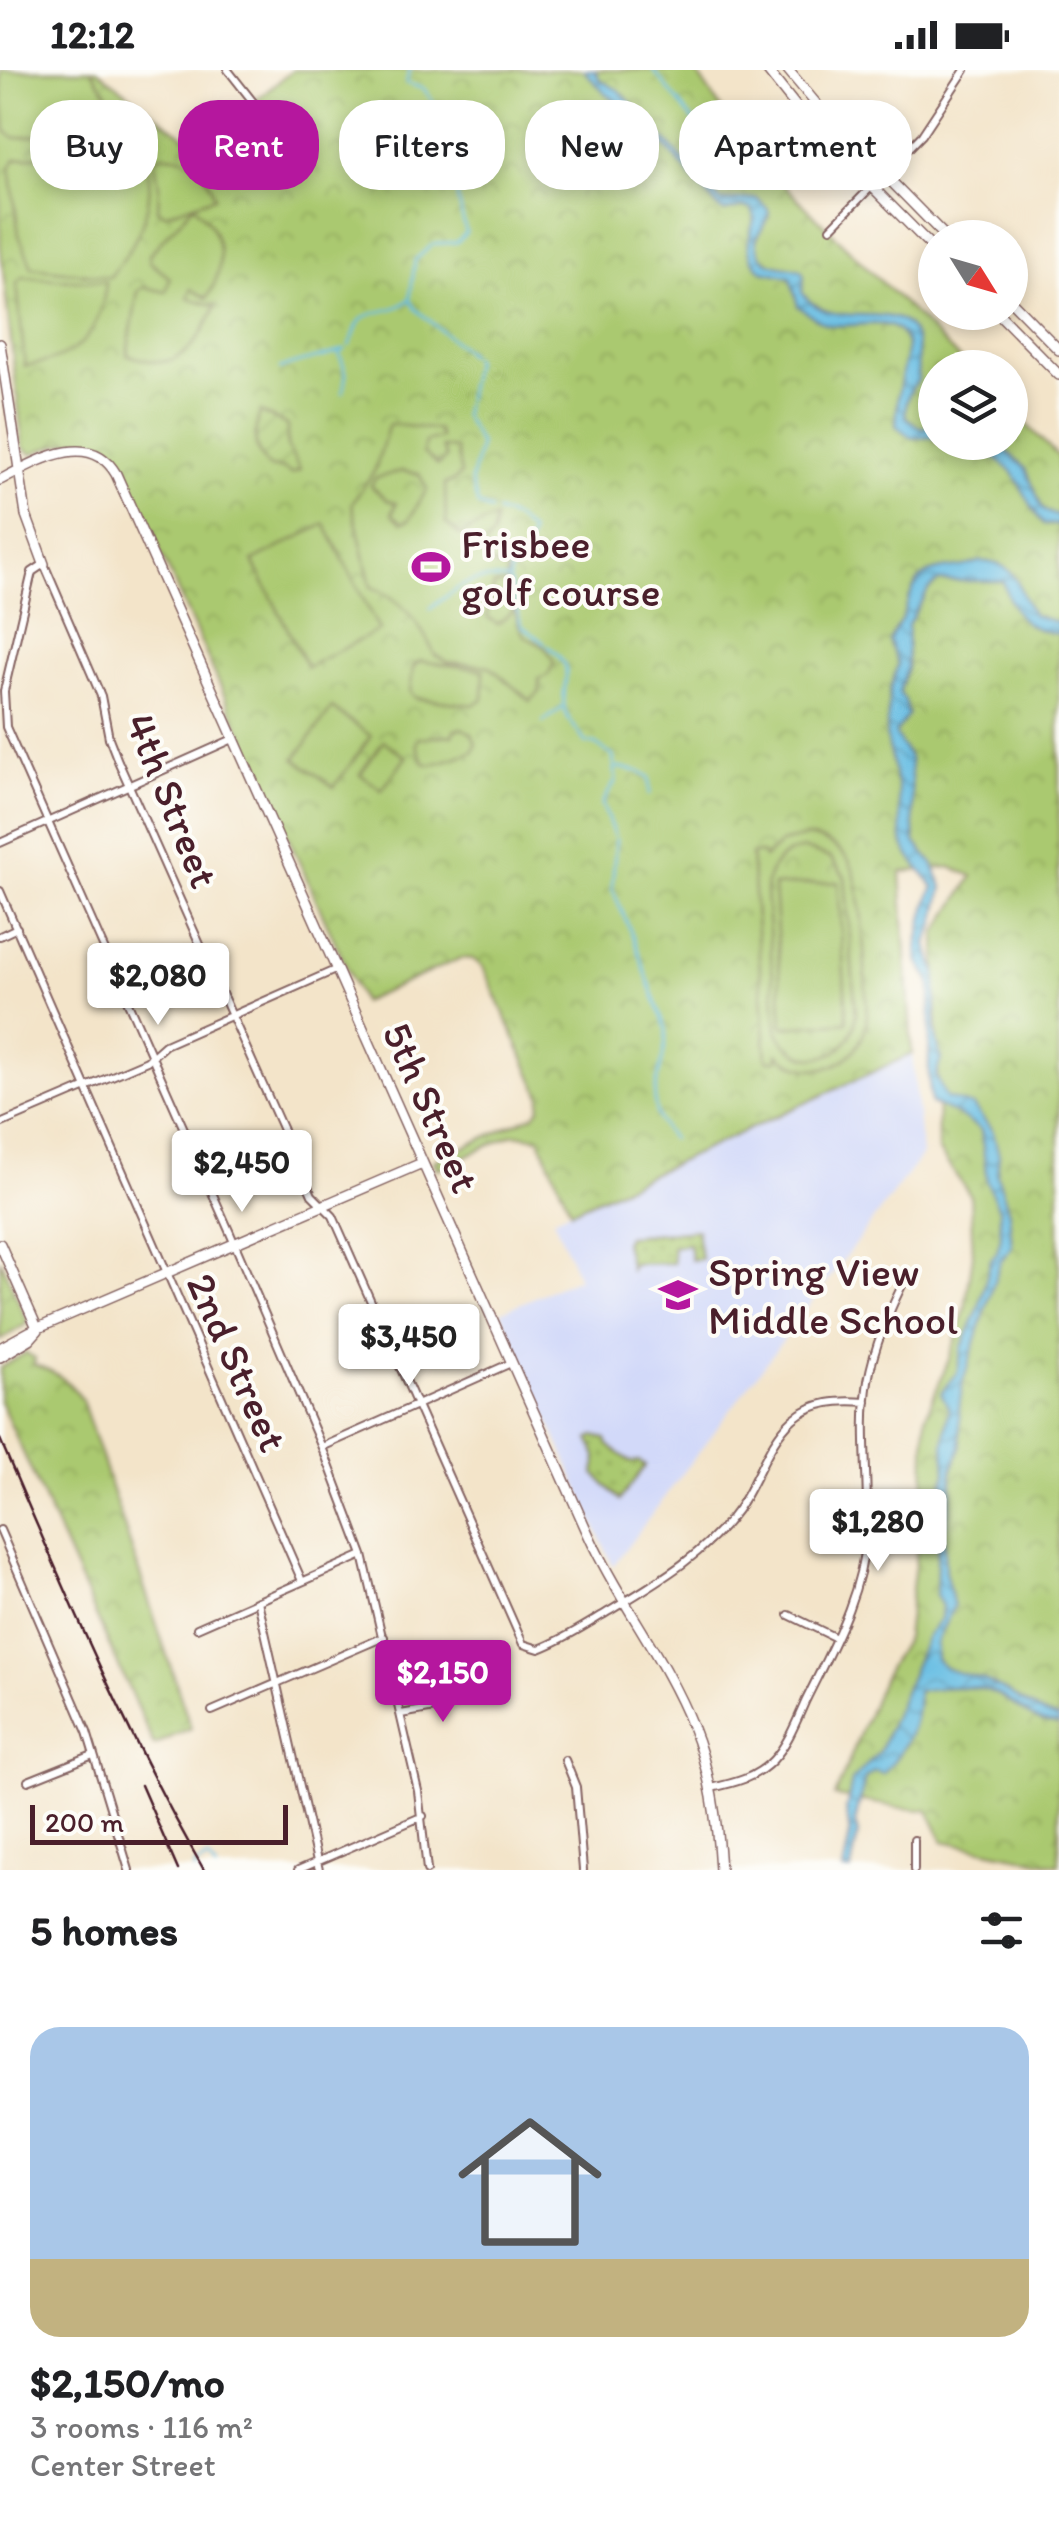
<!DOCTYPE html>
<meta charset="utf-8">
<style>
:root{--surface:#fff;--page:#f6f6f6;--text:#202124;--muted:#757577;--accent:#b5179e}
body{margin:0;font-family:Itim,sans-serif;background:var(--page);color:var(--text);height:100vh;display:flex;flex-direction:column;font-size:38px;white-space:nowrap}
*{box-sizing:border-box;margin:0}
p{font-size:32px;color:var(--muted)}
.icon{flex:none;width:55px;height:55px;fill:none;stroke:currentColor;stroke-width:2;stroke-linecap:round;stroke-linejoin:round}
.map{position:relative;height:1800px;overflow:hidden}
.details{display:flex;flex-direction:column;background:var(--surface);flex:1}
.details>*{flex:none}
.banner{position:absolute;left:30px;top:30px;width:1000px;height:90px;display:flex;gap:20px}
.needle{width:65px;rotate:127deg}
.buttons{position:absolute;left:918px;top:150px;display:grid;gap:20px}
.buttons a{display:grid;place-items:center;width:110px;height:110px;border-radius:50%;background:var(--surface);box-shadow:0 5px 15px #0003;font-size:50px}
.scale{position:absolute;left:30px;bottom:25px;width:258px;box-sizing:border-box;padding-left:10px;border:5px solid #4a1f2b;border-top:0;font-size:28px;line-height:35px;white-space:nowrap;color:#4a1f2b;-webkit-text-stroke:8px #fdfcf7;paint-order:stroke}
.price{position:absolute;translate:-50% -85px;padding:0 22px;border-radius:10px;background:#fff;color:#222;font-size:32px;line-height:65px;filter:drop-shadow(0 2px 5px #0008)}
.price::after{content:'';position:absolute;left:50%;top:60px;width:30px;height:22px;margin-left:-15px;background:inherit;clip-path:polygon(0 0,100% 0,50% 100%)}
.price.current{background:var(--accent);color:#fff}
ul{padding:0;list-style:none}
li{display:grid;align-content:center;gap:20px;height:530px;padding:0 30px}
li span{display:grid;place-items:center;height:310px;border-radius:30px;color:#555}
li>.icon{margin-inline-start:auto}
span .icon{width:180px;height:180px;fill:#fffc;stroke-width:1}
li b{font-size:42px}
h2{display:flex;justify-content:space-between;align-items:center;height:120px;padding:0 30px;font-size:42px}
.pill{padding:0 35px;border-radius:40px;background:var(--surface);box-shadow:0 5px 15px #0003;font-size:35px;line-height:90px}
.pill.current{background:var(--accent);color:#fff}
.status{display:flex;justify-content:space-between;align-items:center;height:70px;padding:0 50px;background:var(--surface);direction:ltr}
.status svg{height:28px;fill:currentColor}
.map>svg:first-child{display:block}
.built{fill:#d2d9f9}
.grass{fill:url(#grass-dots);stroke:#7a744e;stroke-width:2.5}
.park{fill:url(#park-crowns);stroke:#7a744e;stroke-width:2.5}
.garden{fill:url(#garden-furrows);stroke:#7a744e;stroke-width:2.5}
.pitch{fill:#aac970;stroke:#7a744e;stroke-width:2.5;fill-rule:evenodd}
.water{fill:url(#water-waves);stroke:#586e87;stroke-width:2.5}
.lines{fill:none;stroke-linecap:round;stroke-linejoin:round}
.stream{stroke:#66bde3;stroke-width:2.5}
.minor-casing{stroke:#856462;stroke-width:10}
.tertiary-casing{stroke:#856462;stroke-width:12}
.minor{stroke:#fff;stroke-width:6}
.tertiary{stroke:#fff;stroke-width:9}
.rail{stroke:#4a1f2b;stroke-width:2.5}
.labels{text-anchor:middle;stroke-width:8;stroke-linejoin:round;paint-order:stroke}
.poi-label{font-size:42px;fill:#4a1f2b;stroke:#fdfcf7;text-anchor:start}
.street-label{font-size:42px;fill:#4a1f2b;stroke:#fdfcf7}
</style>
<div class="status"><b>12:12</b><svg viewBox="0 0 49 12"><path d="M0 12V9h3v3zM5 12V6h3v6zM10 12V3h3v9zM15 12V0h3v12zM26 1h20v11H26zM47 4h2v5h-2z"/></svg></div>
<div class="map">
<svg width="1059" height="1800" viewBox="0 0 1059 1800">
<defs>
<pattern id="grass-dots" width="8" height="8" patternUnits="userSpaceOnUse" patternTransform="scale(2.5)"><rect width="8" height="8" fill="#aac970"/><path d="M2 2h.1M6 6h.1" fill="none" stroke="#94ac61" stroke-width="1.8" stroke-linecap="round"/></pattern>
<pattern id="park-crowns" width="20" height="18" patternUnits="userSpaceOnUse" patternTransform="scale(2.5)"><rect width="20" height="18" fill="#aac970"/><path d="M2 6a3 3 0 1 1 6 0M12 15a3 3 0 1 1 6 0" fill="none" stroke="#94ac61"/></pattern>
<pattern id="garden-furrows" width="10" height="10" patternUnits="userSpaceOnUse" patternTransform="scale(2.5)"><rect width="10" height="10" fill="#aac970"/><path d="M-1 1l2-2M0 10L10 0M9 11l2-2" fill="none" stroke="#94ac61"/></pattern>
<pattern id="water-waves" width="16" height="10" patternUnits="userSpaceOnUse" patternTransform="scale(2.5)"><rect width="16" height="10" fill="#66bde3"/><path d="M0 5q4-4 8 0t8 0" fill="none" stroke="#5699b8"/></pattern>
</defs>
<rect width="100%" height="100%" fill="#fdfcf7"/>
<filter id="ink" filterUnits="userSpaceOnUse"><feTurbulence type="fractalNoise" baseFrequency=".01" numOctaves="2"/><feDisplacementMap in="SourceGraphic" scale="20" xChannelSelector="R" yChannelSelector="G"/><feConvolveMatrix kernelMatrix="1 2 1 2 8 2 1 2 1" color-interpolation-filters="sRGB"/></filter>
<filter id="wash" filterUnits="userSpaceOnUse"><feTurbulence type="fractalNoise" baseFrequency=".0048" numOctaves="4" result="noise"/><feDisplacementMap in="SourceGraphic" scale="40" xChannelSelector="R" yChannelSelector="G"/><feGaussianBlur stdDeviation="2.25" result="paint"/><feColorMatrix in="noise" values="0 0 0 0 0 0 0 0 0 0 0 0 0 0 0 0 0 1.4 0 .05"/><feComposite in="paint" operator="in"/></filter>
<g filter="url(#wash)">
<rect width="100%" height="100%" fill="#f3e4c9"/>
<!-- built -->
<path class="built" d="M912 984 922 1085 613 1496 501 1242 578 1208 553 1148Z"/>
<!-- grass -->
<path class="grass" d="M697 1160 701 1189 691 1190 689 1174 672 1177 673 1193 632 1194 630 1199 624 1172 627 1166Z
M594 1366 606 1369 608 1375 631 1392 639 1391 645 1396 620 1430 595 1404 597 1388 589 1369Z"/>
<!-- park -->
<path class="park" d="M0 0H97L198 77 293 0H695L750 82 968 297 935 298V372H1010V338L1059 387V1795L943 1771 928 1740C896 1740 867 1730 835 1726L883 1607 906 1568 924 1421 926 1345 950 1287 965 1239 973 1185 970 1125 938 1080 936 864 973 806 950 797 901 802 912 984 571 1141 539 1068 514 1064 437 1099 434 1091 534 1045 540 1038 541 1026 483 897 473 889 461 888 362 932 119 390C94 360 64 371 32 384L23 378 0 174Z
M0 1189 28 1253 0 1270Z
M26 1283 35 1288 34 1295C55 1300 70 1311 82 1330L191 1658 154 1675 0 1331V1298Z"/>
<!-- garden -->
<path class="garden" d="M260 342 287 355V376L300 400 291 404 284 399 269 397C252 380 253 364 260 342Z"/>
<!-- pitch -->
<path class="pitch" d="M0 0H91L107 23 113 54 15 68 6 61Z
M136 72C166 118 141 169 110 207L32 197 19 165 10 97 16 89Z
M165 85C193 85 208 102 215 127L165 144 158 140 159 116 154 88Z
M194 135C222 161 228 196 207 228L191 219 188 228 216 236C205 259 190 291 160 292 149 292 137 287 127 285L138 221 144 217 166 222 170 208 150 192 149 185Z
M23 207 106 212C101 265 77 289 25 296L17 213Z
M389 354 438 360 441 368 425 372 423 383 438 395 446 388 442 377 456 379 461 404 454 411 445 414 446 453 460 465 495 448 493 465 482 479 488 492 507 501V513L494 515 487 547 498 554 515 539C522 585 541 559 554 593L548 605 539 609 540 622 530 631 489 596 448 592 435 585C421 556 403 528 371 517L352 433 375 400ZM402 401 419 404 427 419 409 450 402 452 392 444 396 433 387 430 371 416 375 408Z
M325 454 379 560 307 597 253 491Z
M420 591 484 600 483 629 473 635 416 628 410 622 413 597Z
M332 638 371 666 334 717 295 689Z
M462 658 472 664 476 674 473 682 431 695 424 693 416 674 418 668 453 665 454 660Z
M384 671 406 687 382 720 360 704Z
M805 767C822 769 836 774 847 788 865 810 865 912 867 945 865 993 815 1016 778 984V990H767L751 784 762 783 764 788 781 773ZM805 779 831 788 845 807 856 945C853 992 796 1004 777 960L766 821C768 796 781 782 805 779Z
M838 812 847 952 783 957 774 816Z"/>
<!-- water -->
<path class="water" d="M584 0H595L600 10 620 21 721 131 757 128 768 139 769 145 756 170C758 198 779 194 801 200L804 206 802 222C832 268 903 221 916 271 919 282 917 299 918 310 908 322 904 333 906 347L921 358 935 354V367L912 368 896 356 898 325 907 276C896 238 853 262 826 254 816 250 807 243 798 236L790 207 762 201C742 183 748 169 755 147L751 139 743 137 724 142 720 139 653 63 599 17Z
M980 373H998L1026 399 1043 440 1059 447V455L1044 454 1038 447 1012 401 984 380Z
M980 491C1023 494 1014 517 1033 545L1059 553V564C1023 559 1013 545 1003 511H939L928 520 908 555 907 598 899 623 905 630 908 645 895 664 910 689 915 772 933 794 943 817 935 855 927 873 937 906 935 962 941 989 936 1005 946 1028 973 1036 993 1062 999 1085 997 1104 1009 1142 1012 1176 1000 1193 963 1311 959 1338 961 1378 952 1399V1420L944 1466 945 1501 954 1536 936 1573V1589C948 1604 962 1602 979 1608 1008 1618 1029 1641 1059 1649V1655C1027 1652 1021 1636 996 1624 974 1613 941 1617 917 1621 920 1654 905 1679 883 1704L875 1701 865 1708 855 1753 858 1764 851 1800H843L850 1765 846 1740 852 1711 879 1682 927 1566 941 1549 942 1536 936 1525 938 1459 940 1423 946 1404 944 1374 949 1339 941 1323 957 1303 962 1277 979 1237 991 1189 997 1182 1001 1167 999 1139 987 1112 981 1060 955 1043 931 1034C926 995 931 957 931 918 931 905 922 902 918 890 914 878 928 825 934 817L909 786 902 770 898 719 886 666 890 619 898 594 889 571C893 561 901 553 904 543 910 527 913 507 934 501 950 496 965 499 980 491Z"/>
<g class="lines">
<!-- stream -->
<path class="stream" d="M410 0 406 13 424 19 437 37 435 52 445 79 461 87
M653 0 727 93
M465 94C448 119 461 137 466 163L457 172 433 174 415 190 410 229 416 239 474 289 463 345 480 375 471 411 478 435 491 441
M349 275C356 266 355 252 365 247 381 238 394 243 410 229
M339 282 346 303 343 323
M280 299C302 289 324 289 345 279
M497 442 516 449 531 463 524 489 511 500 509 510 521 555 544 573
M430 539C460 516 469 505 509 510
M547 575C578 601 562 604 564 635 564 646 579 662 585 672L595 674 613 686 616 710 602 734 614 765
M543 652 562 638
M615 697 638 701 649 708 650 724
M616 769 612 818 633 867 666 960C667 1005 636 1030 672 1069
M194 1800V1797L208 1789 216 1800"/>
</g>
</g>
<g filter="url(#ink)">
<g class="lines">
<!-- minor casing -->
<g class="minor-casing">
<path id="minor" d="M228 0 254 33
M831 158 922 65 965 0
M0 773 233 669
M0 821 302 1511
M0 866 17 858
M0 1054 147 991 165 975 335 900
M322 1377 511 1293
M0 1460 87 1662 129 1800
M258 1531 319 1800
M789 1545 836 1568
M197 1558 363 1485
M212 1641 384 1567
M401 1644 479 1630
M565 1690 576 1717 583 1800
M28 1711 93 1685
M711 1718C734 1713 756 1708 773 1690 788 1674 797 1650 806 1630 832 1577 862 1525 866 1465 870 1414 860 1362 868 1311 875 1273 890 1238 908 1204
M298 1800 423 1746
M427 1800 418 1721 363 1485 326 1387 230 1163 6 657 4 621 32 502 44 494 101 626 109 668 118 691 312 1125 333 1146 523 1574 539 1579C563 1570 584 1556 606 1543 654 1514 704 1486 737 1440 757 1412 768 1371 793 1349 814 1331 840 1330 866 1332
M914 1800V1770"/>
</g>
<!-- tertiary casing -->
<g class="tertiary-casing">
<path id="tertiary" d="M767 0 810 54 935 180
M788 0 823 42 947 168
M1010 230 1059 280
M997 242 1059 305
M0 274 26 445 44 494
M0 410C35 392 90 358 116 404L589 1466C619 1532 666 1590 692 1656 711 1703 717 1750 720 1800
M0 1174 38 1260
M0 1278 29 1262 422 1093
M0 1287 30 1269 38 1260"/>
</g>
<!-- minor -->
<use href="#minor" class="minor"/>
<!-- tertiary -->
<use href="#tertiary" class="tertiary"/>
<!-- rail -->
<path class="rail" d="M0 1369C63 1516 124 1661 204 1800
M141 1715 178 1800"/>
</g>
</g>
<!-- icons -->
<defs>
<g id="stadium-bare" transform="scale(3)"><path d="M0-5a6.5 5 0 1 0 0 10a6.5 5 0 1 0 0-10ZM-3.5-1.8h7v3.6h-7Z" fill="#b5179e" stroke="#fdfcf7" stroke-width="2.5" paint-order="stroke"/></g>
<g id="school-bare" transform="scale(3)"><path d="M0-5L7-2L0 1L-7-2ZM-4 1L0 2.5L4 1V4Q0 6-4 4Z" fill="#b5179e" stroke="#fdfcf7" stroke-width="2.5" paint-order="stroke"/></g>
</defs>
<g fill-rule="evenodd">
<use href="#stadium-bare" x="431" y="497"/>
<use href="#school-bare" x="678" y="1225"/>
</g>
<g class="labels">
<!-- poi labels -->
<g class="poi-label">
<text x="461" y="488">Frisbee<tspan x="461" dy="48">golf course</tspan></text>
<text x="708" y="1216">Spring View<tspan x="708" dy="48">Middle School</tspan></text>
</g>
<!-- street labels -->
<g class="street-label">
<text transform="translate(173 730) rotate(68)" y="15">4th Street</text>
<text transform="translate(432 1037) rotate(66)" y="15">5th Street</text>
<text transform="translate(238 1292) rotate(66)" y="15">2nd Street</text>
</g>
</g>
</svg>
<div class="buttons">
<a><svg class="needle" viewBox="-14 -14 28 28"><path d="M0-13l5 13h-10z" fill="#e53935"/><path d="M0 13l5-13h-10z" fill="#757577"/></svg></a>
<a><svg class="icon" aria-label="layers" viewBox="0 0 24 24"><path d="M12 4l9 5-9 5-9-5zM3 14l9 5 9-5"/></svg></a>
</div>
<div class="scale">200 m</div>
<b class="price" style="left:158px;top:958px">$2,080</b>
<b class="price" style="left:242px;top:1145px">$2,450</b>
<b class="price" style="left:409px;top:1319px">$3,450</b>
<b class="price" style="left:878px;top:1504px">$1,280</b>
<b class="price current" style="left:443px;top:1655px">$2,150</b>
<div class="banner">
<a class="pill">Buy</a>
<a class="pill current">Rent</a>
<a class="pill">Filters</a>
<a class="pill">New</a>
<a class="pill">Apartment</a>
</div>
</div>
<section class="details">
<h2>5 homes<svg class="icon" aria-label="filters" viewBox="0 0 24 24"><path d="M4 7h16M4 17h16"/><circle cx="9" cy="7" r="2"/><circle cx="15" cy="17" r="2"/></svg></h2>
<ul>
<li><span style="background:linear-gradient(#a9c7e8 75%,#c2b280 0)"><svg class="icon" aria-label="home" viewBox="0 0 24 24"><path d="M3 11l9-7 9 7M6 9v11h12V9"/></svg></span><div><b>$2,150/mo</b><p>3 rooms · 116 m²</p><p>Center Street</p></div></li>
</ul>
</section>
